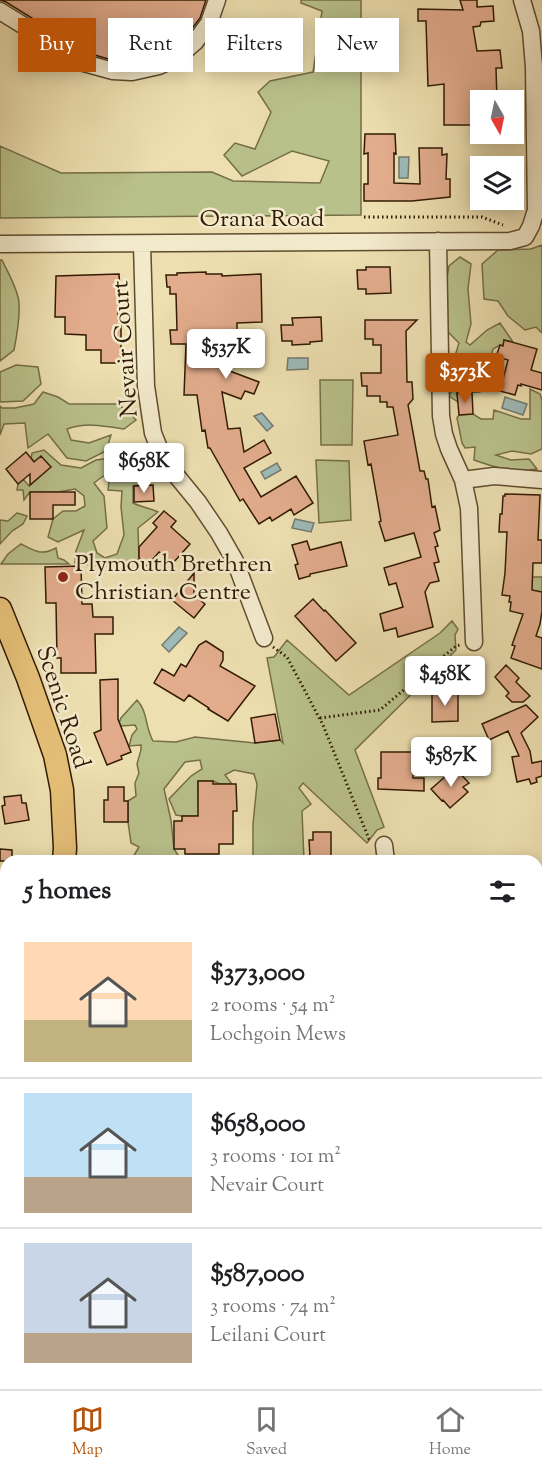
<!DOCTYPE html>
<meta charset="utf-8">
<style>
:root{--surface:#fff;--page:#f2f2f2;--text:#202124;--muted:#757577;--line:#e0e0e0;--accent:#b45309}
body{margin:0;font-family:"Sorts Mill Goudy",serif;background:var(--page);color:var(--text);height:100vh;display:flex;flex-direction:column;font-size:22px;white-space:nowrap}
*{box-sizing:border-box;margin:0}
p{font-size:20px;color:var(--muted)}
.icon{flex:none;width:33px;height:33px;fill:none;stroke:currentColor;stroke-width:2;stroke-linecap:round;stroke-linejoin:round}
.map{position:relative;flex:1;overflow:hidden}
.details{position:absolute;left:0px;top:855px;width:543px;height:534px;display:flex;flex-direction:column;background:var(--surface);border-radius:18px 18px 0 0;box-shadow:0 3px 15px #0003}
.details>*{flex:none}
.banner{position:absolute;left:18px;top:18px;width:507px;height:54px;display:flex;gap:12px}
.needle{width:39px;rotate:171deg}
.controls{position:absolute;left:470px;top:90px;display:grid;gap:12px}
.controls a{display:grid;place-items:center;width:54px;height:54px;border-radius:0px;background:var(--surface);box-shadow:0 3px 15px #0003;font-size:30px}
.price{position:absolute;translate:-50% -51px;padding:0 14px;border-radius:6px;background:#fff;color:#222;font-size:20px;line-height:39px;filter:drop-shadow(0 2px 3px #0008)}
.price::after{content:'';position:absolute;left:50%;top:36px;width:18px;height:14px;margin-left:-9px;background:inherit;clip-path:polygon(0 0,100% 0,50% 100%)}
.price.selected{background:var(--accent);color:#fff}
ul{padding:0;list-style:none}
li{display:flex;align-items:center;gap:18px;height:150px;padding:0 24px}
li+li{border-top:2px solid var(--line)}
li span{display:grid;place-items:center;flex:none;width:168px;height:120px;border-radius:0px;color:#555}
li>.icon{margin-inline-start:auto}
span .icon{width:72px;height:72px;fill:#fffc;stroke-width:1}
li b{font-size:26px}
h2{display:flex;justify-content:space-between;align-items:center;height:72px;padding:0 24px;font-size:26px}
.pill{padding:0 21px;border-radius:0px;background:var(--surface);box-shadow:0 3px 15px #0003;font-size:21px;line-height:54px}
.pill.selected{background:var(--accent);color:#fff}
.tab-bar{display:flex;justify-content:space-around;align-items:center;height:84px;border-top:2px solid var(--line);background:var(--surface);font-size:16px;color:var(--muted)}
.tab-bar a{display:grid;justify-items:center;gap:3px}
.tab-bar .selected{color:var(--accent)}
.map>svg:first-child{display:block}
.green{fill:#b9c18b;stroke:#756e47;stroke-width:1.5}
.water{fill:#9ebab7;stroke:#727a6f;stroke-width:1.5}
.building{fill:#e2ac8d;stroke:#311b03;stroke-width:1.5}
.lines{fill:none;stroke-linecap:round;stroke-linejoin:round}
.minor-casing{stroke:#604c2e;stroke-width:19}
.major-casing{stroke:#311b03;stroke-width:25}
.path{stroke:#311b03;stroke-width:3;stroke-dasharray:1.5 3;stroke-linecap:butt}
.minor{stroke:#f3eacc;stroke-width:16}
.major{stroke:#e6c078;stroke-width:22}
.poi-dot{fill:#8f2418;stroke:#f3eacc;stroke-width:2}
.labels{text-anchor:middle;stroke-width:5;stroke-linejoin:round;paint-order:stroke}
.street-label{font-size:24px;fill:#311b03;stroke:#f3eacc}
.poi-label{font-size:24px;fill:#311b03;stroke:#f3eacc;text-anchor:start}
</style>
<div class="map">
<svg width="542" height="1389" viewBox="0 0 542 1389">
<rect width="100%" height="100%" fill="#eddfb0"/>
<filter id="stains"><feTurbulence type="fractalNoise" baseFrequency=".00333" numOctaves="4"/><feColorMatrix values="0 0 0 0 .2 0 0 0 0 .09 0 0 0 0 .02 0 0 0 .5 -.17"/></filter>
<radialGradient id="worn" r=".72"><stop offset=".6" stop-color="#630" stop-opacity="0"/><stop offset="1" stop-color="#630" stop-opacity=".3"/></radialGradient>
<!-- green -->
<path class="green" d="M301 0H361V215L0 218V146L61 173 212 172 233 181 320 183 329 161 292 151 242 176 224 155 235 143 255 149 271 112 258 92 270 81 313 72 322 11 301 3Z
M542 245V333L536 327 525 330 508 316 498 301 484 299 482 264 498 250 531 249Z
M460 257 471 264 468 289 471 324 466 342 470 345 487 330 500 323 513 342 504 340 503 346 500 345 493 349 490 359 492 372 480 392 457 393 458 402 449 396 458 379 451 369 459 343 448 332 447 278 449 266Z
M0 260H2C8 273 18 289 19 303 20 319 17 335 14 350L0 361Z
M16 365 38 367 41 384 23 401 0 402V372Z
M320 380H353L352 445H321Z
M530 389 540 394 542 400V449L531 454 512 451 496 455 511 460 529 459 537 469C514 473 496 468 474 460L475 447 465 448 462 443 457 418 459 415 473 414 481 419H493L494 410 521 419H530Z
M43 392 58 397 69 404H117L128 411 136 420 124 429C105 426 86 422 67 429L71 440 89 443 111 435 106 451 86 461 67 458 48 434 28 448 25 423 4 424 0 435V406L2 408H15L34 404Z
M133 446 140 453 146 469 141 474C140 474 133 470 132 470 120 467 103 475 94 483L104 496 107 528 93 541 97 553 105 558 117 554 124 535 121 507 122 491 108 490 109 482C121 474 127 473 141 479L140 485 133 486V503C141 507 150 508 158 512L138 528 139 559C126 569 92 566 75 563L76 551 84 530 58 542 48 537 53 519 63 511H76L85 506 84 496 75 489 58 492H30L24 500 23 490H17L18 484 23 479 29 486 50 467 35 462 31 458 32 453 44 450 61 465 81 468 96 460 111 458 122 451Z
M316 460 349 461 351 520 319 523Z
M17 513 27 516 23 524 12 531 0 544V520L8 521Z
M21 544C35 551 41 556 56 548L58 558 64 560 69 564H1L8 554Z
M529 577H542V592L527 590Z
M452 621 458 629 455 635 456 650 355 750 384 827 377 830 367 843 303 783 299 788 311 804 302 811 304 861H253V824L257 784 254 774 234 770 225 775 232 784H220L213 781H198V805H213L212 816H182L176 815 169 799 191 776 202 769 200 760 185 762 164 789 171 820 174 849 182 861H133V857L139 847 131 843 128 822V801L136 796 135 783 139 773 137 764 141 750V745L129 746 132 735 137 729 135 725 121 726 119 723 121 718 137 700C148 712 145 727 153 741L176 742 195 737 255 743 280 740 283 743 267 658 274 657 287 640 349 695 440 633Z
M537 919H542V961L537 962V938L540 929H537Z"/>
<!-- water -->
<path class="water" d="M399 157H409L408 178H399Z
M288 358H308V369L287 370Z
M505 397 527 404 523 415 502 408Z
M262 413 273 426 267 431 254 416Z
M277 463 281 470 265 479 261 472Z
M295 519 314 523 311 532 292 528Z
M179 627 187 633 169 652 162 645Z"/>
<!-- building -->
<path class="building" d="M0 0H206L200 18 187 35 172 48 156 56 131 61H115L88 53 6 2Z
M460 0H477V7L493 6 494 21 481 22 480 26 473 27 477 51 500 50 502 68H496L497 100H480V109H477L478 125H444V84L428 86 426 21H418V9L463 10Z
M365 134H395L396 154 394 153V183L420 184 419 148H442V155L447 154 446 179H450V197L412 201H364V184H368V153L364 154Z
M366 267H390L391 293 366 294V289H358L357 270H366Z
M206 272V274H222V276L261 274 262 322 237 323V330H210L211 364 259 382 254 394 245 391 241 399 222 392 228 429 240 428 244 452 264 440 271 453 244 468 261 497 296 476 313 503 294 515 291 509 272 521 270 517 259 524 243 499 240 501 210 448H208L205 430 202 431 197 395H184L186 344H171L170 330H177L176 294H170V287H167L166 275H177V273Z
M119 274 120 289 118 290V320H121V363H101V350H86V335L65 334V317H55L56 276Z
M321 317 322 341 310 342V344L292 345V341H282L281 325H293L292 318Z
M365 320H417L406 331 407 382H412L413 399 408 405 420 471H424L426 479H428L432 507 435 506 440 530 434 533 438 546 435 547 439 562 434 563 439 581 430 583 425 592 433 627 398 637 396 628 384 631 380 614 403 607 396 583 389 585 384 568 421 557 414 533 385 541 379 522 381 521 371 464 368 465 364 441 398 435 393 407H387V402H380V396H367V386H362L361 373H381V345H373V339H365Z
M504 340 537 349 531 370 542 373V390L521 384V386L518 385 515 395 500 391 508 360 496 357 500 345 503 346Z
M457 393H472L473 414 459 415Z
M26 452 34 462 41 456 51 467 30 485V474L18 484 6 469Z
M153 485 154 501 134 502V486Z
M30 492H75V505H53V519H30Z
M505 494 540 495 538 540H542V563H533L532 590 542 592V611L540 624 536 636 542 638V669L511 658 515 646 512 645 523 614 510 611 511 602H509L510 596 502 595 505 573 507 532H499L500 514H502L503 496H505Z
M164 511 176 521 171 527 190 544 173 563 159 552 147 566 139 558V547L157 527 153 523Z
M307 541 310 550 341 542 347 566 310 574V576L299 579 295 565 298 564 292 545Z
M81 566 82 604H92L93 617H113V634H95L96 673H61V658H57L56 603H46L45 567Z
M194 573V595L205 604 194 618 172 600Z
M313 599 324 611 325 610 356 643 336 661 295 616Z
M206 641 223 652V660L220 666 255 686 228 721 208 709 209 708 189 695 184 701 154 683 162 669 174 676 181 664 186 667 199 645Z
M506 665 519 678 516 682 530 696 523 702H512L506 696 509 693 495 677Z
M118 679V719L131 752 121 756 122 759 107 765 94 733 101 730 100 680Z
M432 692H458V721L432 722Z
M526 705 538 717 521 733 530 751 532 763 542 761V776L536 778 537 782 531 784 529 779 517 782 512 757 519 756 508 731 489 740 482 724Z
M275 714 280 740 255 743 251 718Z
M381 752H414L413 778H424V791L378 789V778H381Z
M455 768 469 783 463 787 468 792 450 808 443 800 442 801 431 789Z
M198 781H213V784H236L237 811H233V844H219V854H185V849H174V821H182V816H198Z
M108 787H124V801H128V822H104V800H108Z
M21 795 22 803H26L29 820 5 824 2 806 5 805 4 797Z
M313 832H331V861H314L313 857H310L309 840H313Z
M0 849 12 850V861H0Z"/>
<g class="lines">
<!-- minor casing -->
<g class="minor-casing">
<path id="minor" d="M0 11 84 63 113 71 132 72 159 66 178 57 195 42 209 23 217 0
M438 241 441 416 444 434 449 449 463 480 469 508 474 642
M0 244 510 241 525 237 531 226 536 210 534 67 531 31 522 0
M142 244 146 386 153 433 161 453 171 469 198 502 219 533 235 561 264 638
M463 480 494 476 542 480
M384 845 386 861
M537 1184H542
M0 1185H6
M464 1389V1383"/>
</g>
<!-- major casing -->
<g class="major-casing">
<path id="major" d="M0 609 28 678 55 755 62 790 65 848 64 861
M0 1024 6 1014"/>
</g>
<!-- path -->
<path class="path" d="M364 217H482L503 225
M273 647 287 657 323 725 369 839 371 840
M320 718 380 710 456 646 460 645
M0 1165H6"/>
<!-- minor -->
<use href="#minor" class="minor"/>
<!-- major -->
<use href="#major" class="major"/>
</g>
<!-- markers -->
<circle class="poi-dot" cx="63" cy="577" r="6"/>
<g class="labels">
<!-- street labels -->
<g class="street-label">
<text x="262" y="226">Orana Road</text>
<text transform="translate(124 349) rotate(-94)" y="8">Nevair Court</text>
<text transform="translate(64 707) rotate(72)" y="8">Scenic Road</text>
</g>
<!-- poi labels -->
<g class="poi-label">
<text x="75" y="571">Plymouth Brethren<tspan x="75" dy="28">Christian Centre</tspan></text>
</g>
</g>
<rect width="100%" height="100%" filter="url(#stains)"/>
<rect width="100%" height="100%" fill="url(#worn)"/>
</svg>
<div class="controls">
<a><svg class="needle" viewBox="-14 -14 28 28"><path d="M0-13l5 13h-10z" fill="#e53935"/><path d="M0 13l5-13h-10z" fill="#757577"/></svg></a>
<a><svg class="icon" aria-label="layers" viewBox="0 0 24 24"><path d="M12 4l9 5-9 5-9-5zM3 14l9 5 9-5"/></svg></a>
</div>
<b class="price" style="left:226px;top:380px">$537K</b>
<b class="price selected" style="left:465px;top:404px">$373K</b>
<b class="price" style="left:144px;top:494px">$658K</b>
<b class="price" style="left:445px;top:707px">$458K</b>
<b class="price" style="left:451px;top:788px">$587K</b>
<div class="banner">
<a class="pill selected">Buy</a>
<a class="pill">Rent</a>
<a class="pill">Filters</a>
<a class="pill">New</a>
</div>
<section class="details">
<h2>5 homes<svg class="icon" aria-label="filters" viewBox="0 0 24 24"><path d="M4 7h16M4 17h16"/><circle cx="9" cy="7" r="2"/><circle cx="15" cy="17" r="2"/></svg></h2>
<ul>
<li><span style="background:linear-gradient(#ffd9b3 65%,#c2b280 0)"><svg class="icon" aria-label="home" viewBox="0 0 24 24"><path d="M3 11l9-7 9 7M6 9v11h12V9"/></svg></span><div><b>$373,000</b><p>2 rooms · 54 m²</p><p>Lochgoin Mews</p></div></li>
<li><span style="background:linear-gradient(#bfe0f5 70%,#b9a48a 0)"><svg class="icon" aria-label="home" viewBox="0 0 24 24"><path d="M3 11l9-7 9 7M6 9v11h12V9"/></svg></span><div><b>$658,000</b><p>3 rooms · 101 m²</p><p>Nevair Court</p></div></li>
<li><span style="background:linear-gradient(#c9d6e8 75%,#b9a48a 0)"><svg class="icon" aria-label="home" viewBox="0 0 24 24"><path d="M3 11l9-7 9 7M6 9v11h12V9"/></svg></span><div><b>$587,000</b><p>3 rooms · 74 m²</p><p>Leilani Court</p></div></li>
</ul>
</section>
</div>
<nav class="tab-bar">
<a class="selected"><svg class="icon" aria-label="map" viewBox="0 0 24 24"><path d="M3 6l6-2 6 2 6-2v14l-6 2-6-2-6 2zM9 4v14M15 6v14"/></svg>Map</a>
<a><svg class="icon" aria-label="saved" viewBox="0 0 24 24"><path d="M7 4h10v16l-5-4-5 4z"/></svg>Saved</a>
<a><svg class="icon" aria-label="home" viewBox="0 0 24 24"><path d="M3 11l9-7 9 7M6 9v11h12V9"/></svg>Home</a>
</nav>
